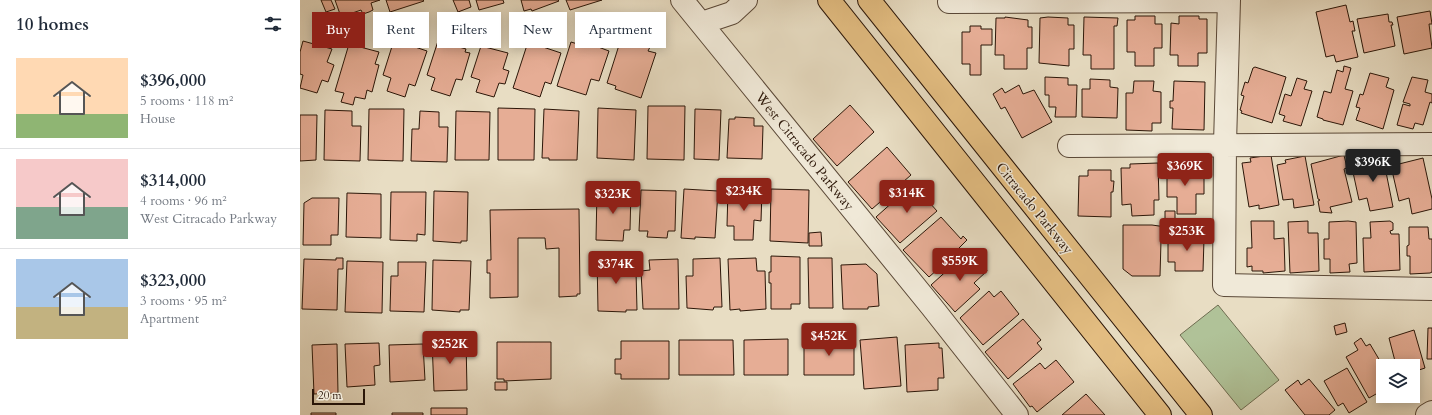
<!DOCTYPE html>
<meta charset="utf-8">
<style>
:root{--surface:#fff;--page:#f6f6f7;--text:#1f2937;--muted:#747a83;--line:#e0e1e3;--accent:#8f2418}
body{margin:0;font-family:Cardo,serif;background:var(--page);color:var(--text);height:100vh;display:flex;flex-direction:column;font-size:15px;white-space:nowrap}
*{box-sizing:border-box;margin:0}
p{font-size:13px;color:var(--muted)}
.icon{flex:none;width:22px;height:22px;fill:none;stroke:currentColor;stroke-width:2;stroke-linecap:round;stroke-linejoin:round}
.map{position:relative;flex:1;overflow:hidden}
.side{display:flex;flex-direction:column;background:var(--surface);width:300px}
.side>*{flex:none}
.banner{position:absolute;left:12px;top:12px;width:380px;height:36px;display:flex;gap:8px}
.controls{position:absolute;left:1076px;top:359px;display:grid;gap:8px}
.controls a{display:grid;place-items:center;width:44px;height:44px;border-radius:0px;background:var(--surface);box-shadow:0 2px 10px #0003;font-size:20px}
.scale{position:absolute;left:12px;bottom:10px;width:53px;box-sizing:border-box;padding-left:4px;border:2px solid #2b1608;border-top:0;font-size:11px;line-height:14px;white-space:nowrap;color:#2b1608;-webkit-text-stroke:3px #f0e9d8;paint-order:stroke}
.price{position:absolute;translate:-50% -34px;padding:0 9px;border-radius:4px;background:var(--accent);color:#fff;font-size:13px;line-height:26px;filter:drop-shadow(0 1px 2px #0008)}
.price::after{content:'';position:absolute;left:50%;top:24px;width:12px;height:9px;margin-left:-6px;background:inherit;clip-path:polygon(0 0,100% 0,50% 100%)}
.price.current{background:#222;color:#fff}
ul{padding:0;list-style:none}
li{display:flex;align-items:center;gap:12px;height:100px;padding:0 16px}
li+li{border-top:1px solid var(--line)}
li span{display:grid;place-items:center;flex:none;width:112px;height:80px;border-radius:0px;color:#555}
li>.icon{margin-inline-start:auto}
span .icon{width:48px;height:48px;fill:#fffc;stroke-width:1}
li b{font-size:17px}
h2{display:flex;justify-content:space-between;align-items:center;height:48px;padding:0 16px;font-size:17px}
.tag{padding:0 14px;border-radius:0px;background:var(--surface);box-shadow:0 2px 10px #0003;font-size:14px;line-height:36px}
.tag.current{background:var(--accent);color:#fff}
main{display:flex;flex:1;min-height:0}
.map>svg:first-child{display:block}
.green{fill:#b0c298;stroke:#6e6c50}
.building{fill:#e6ad95;stroke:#2b1608}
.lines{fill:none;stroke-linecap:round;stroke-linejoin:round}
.minor-casing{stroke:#5a4837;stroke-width:24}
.major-casing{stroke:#2b1608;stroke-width:24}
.minor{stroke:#f0e9d8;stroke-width:22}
.major{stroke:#e4be82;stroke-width:22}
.labels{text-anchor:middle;stroke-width:3;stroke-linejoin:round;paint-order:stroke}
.street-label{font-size:14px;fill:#2b1608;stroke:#f0e9d8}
</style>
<main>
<section class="side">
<h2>10 homes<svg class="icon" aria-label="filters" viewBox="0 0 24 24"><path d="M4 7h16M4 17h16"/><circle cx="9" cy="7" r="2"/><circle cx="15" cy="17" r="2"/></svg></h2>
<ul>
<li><span style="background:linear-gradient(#ffd9b3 70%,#8fb573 0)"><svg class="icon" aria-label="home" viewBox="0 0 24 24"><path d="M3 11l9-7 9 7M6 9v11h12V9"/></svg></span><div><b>$396,000</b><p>5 rooms · 118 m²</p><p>House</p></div></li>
<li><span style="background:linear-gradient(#f6c9c9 60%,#7fa58c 0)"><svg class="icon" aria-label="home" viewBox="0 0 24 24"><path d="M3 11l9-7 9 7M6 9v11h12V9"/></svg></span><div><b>$314,000</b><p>4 rooms · 96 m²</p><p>West Citracado Parkway</p></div></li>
<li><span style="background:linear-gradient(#a9c7e8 60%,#c2b280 0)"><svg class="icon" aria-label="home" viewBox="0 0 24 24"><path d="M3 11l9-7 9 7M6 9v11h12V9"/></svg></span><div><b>$323,000</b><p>3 rooms · 95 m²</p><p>Apartment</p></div></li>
</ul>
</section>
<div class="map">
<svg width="1132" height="415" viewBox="0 0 1132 415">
<rect width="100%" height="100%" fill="#e8ddc3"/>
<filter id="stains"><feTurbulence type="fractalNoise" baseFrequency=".005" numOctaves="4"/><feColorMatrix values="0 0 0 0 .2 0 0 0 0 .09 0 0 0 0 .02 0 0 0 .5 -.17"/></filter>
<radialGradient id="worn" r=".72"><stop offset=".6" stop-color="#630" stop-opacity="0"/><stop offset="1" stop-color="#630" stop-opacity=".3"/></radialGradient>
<!-- green -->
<path class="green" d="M918 305 979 380 941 410 880 335Z"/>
<!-- building -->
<path class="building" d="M21 0H31L35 9 26 12Z
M35 0H80L71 3 73 10 69 12 63 14 61 10 41 17Z
M86 0H123L124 1 90 12Z
M153 0H169L171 7 158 12Z
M176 0H203L204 3 179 10Z
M221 0H258L259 1 232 11 231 9 224 11Z
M266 0H302L270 10Z
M1046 5 1050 22 1053 21 1055 31H1052L1058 57 1036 62 1034 55 1026 57 1016 12Z
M1130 11 1132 24H1129L1132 48 1104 54 1097 17Z
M1088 14 1089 22H1092L1093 25H1091L1095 46 1064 53 1057 19Z
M835 16H855V24H862V48H854V66H835V52H827V20H835Z
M879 16H899V19H907V53H898V66H878V55H870L871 23 879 24Z
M705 17 728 20V27H732V48H727V69H704V55H695L696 18H705Z
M748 17 768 18V25H774V49H769V66L739 63 740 18Z
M784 17 818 18 817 26H814V69H791V55H783Z
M670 26H681V29H692V45H681V75H670V64H662V32H670Z
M94 40 127 51 115 86 109 84 105 97 87 91 91 78 83 75Z
M3 41 32 49 27 62 34 65 28 82 22 80 17 93 0 88 3 75 0 74V52Z
M138 41 166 49 165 52 170 53 162 80 156 79 150 96 131 90 135 78 127 75Z
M282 41 309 51 299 81 291 79 286 95 257 86 271 42 281 45Z
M331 41 350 47 348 51 356 53 341 98 315 89 316 86 307 83 320 42 330 45Z
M228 42 261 53 251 84 245 82 240 97 213 88Z
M49 44 79 52 75 64 79 65 72 92 67 90 65 99 55 97 53 105 41 102 44 93 35 91Z
M181 46 208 53 203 69 209 71 205 84 199 83 194 97 176 92 180 80 171 77Z
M1044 66 1051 68 1045 89 1053 91 1043 125 1023 120V119L1017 117 1024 91 1031 93 1037 70 1043 72Z
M955 67 986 77 972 123 941 113 942 111 940 110 944 96 941 95 945 82 948 83 953 68Z
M1070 73 1089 78 1086 87 1094 90 1083 129 1056 120 1060 108 1056 107 1060 94 1063 95Z
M745 77 768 78V85H777L776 117H755L756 107H749V95H745Z
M1112 77 1128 80 1125 92 1132 94V103L1130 102 1123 125 1115 123 1113 129 1097 125 1103 104 1110 106V104L1103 102Z
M997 78 1007 81 1004 89 1012 91 1001 126 983 121 985 116 979 114 985 94 991 96Z
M790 79 810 80V87L818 88 817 118 782 117V89H790Z
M834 81H854L853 91 861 92V123H852V131L826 130V93H833Z
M874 81 905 82 904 130 872 129 873 108H870V101H873Z
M719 85 723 94 734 90 752 122 722 138 705 107 701 109 693 94 702 88 705 93Z
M550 105 574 132 537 166 513 139Z
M348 106H385L384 160 347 159Z
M198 108 235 109 234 160H198Z
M298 108 336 110 334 160 297 158Z
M69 109H104L103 161 68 160Z
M244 109 279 111 277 160H249V158H242Z
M395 109 421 110 419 160 394 159Z
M25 110 52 111V126H61L60 161 24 160Z
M120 111 139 112V127H148L147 162 111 161 112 129H119Z
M156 111 190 112 189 160H155Z
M0 115H17L16 160 0 161Z
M435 117 454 118V126H463L462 159 427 158 429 119H435Z
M587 147 611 175 572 209 548 182Z
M971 155 979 205 959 209V205L949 207 942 163 951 162 950 158Z
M1044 155 1047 168 1044 169 1052 202 1030 207 1032 213 1020 212 1018 201 1020 200 1018 199 1011 164Z
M1005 156 1014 205 994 208 993 199 983 200 977 165 986 163 985 160Z
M1083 157 1093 207 1070 211 1067 198 1059 200 1051 163Z
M1123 158 1132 199V209L1112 214 1109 198 1099 201 1091 166Z
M858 163 859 200H854V215L832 216 831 204 822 205 821 168H830V164Z
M867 165H887V166L904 168V194H896V214H877V197H867Z
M788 170H811V181H814L813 192H811V217L778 216 779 176H788Z
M613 184 637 211 600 243 576 217Z
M384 189 418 191 415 238 395 237V239L381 238Z
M428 189 462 190 461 221 454 220 453 240H434V226H427Z
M471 189 509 190 508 243 470 241Z
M297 190 331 191 330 230H324L323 241 296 240Z
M341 190 376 191 375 231H368L367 238 347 237 348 231H339Z
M134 191 168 192 167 241H161V243L133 241Z
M91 192H126L125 235 117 234V241L90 240Z
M47 193 81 194V238L46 237Z
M12 198H39L38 235H31V245H3L4 203Z
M279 209 280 294H277V296L259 297V248L246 249 245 238H218V297L190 298V273H187V260H191L190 210Z
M865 211H875V221H865Z
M641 217 661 239 663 236 667 240 655 252 656 253 629 277 603 250Z
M951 221H974V239L984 238 985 271 963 273V271H952V266L947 267V248H952Z
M1008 221V233H1018L1019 271 990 273 988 222Z
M1048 221 1056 222 1057 263 1049 264 1050 272 1030 273V259H1024V239H1029V222Z
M1090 221 1093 223V230L1090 231 1091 234H1099L1100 270 1064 272 1063 238H1071L1070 222Z
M823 225H852L866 227V241H861L860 276H832L823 269Z
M1109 227H1128L1129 239H1132V272L1130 273 1110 274V256H1107V246L1109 245Z
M875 231H895V239H904L903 271H875V262H868V242H875Z
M521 232 522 246H509V233Z
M471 256 500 257V304H491V309H471V283H469V272H471Z
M663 256 668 262 674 257 683 266 685 265 687 271 674 283 680 289 655 312 631 285Z
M297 257H326V270L336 271 337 310H326V312L298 311Z
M36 258H43V269H38L37 310 2 309 4 259 36 260Z
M420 258 422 307H414L413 310 387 308 386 276H393V259Z
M456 258 457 271H465L466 309 440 311V309L430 310 428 259Z
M508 258H532L533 308H509Z
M378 259 379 309H343L341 271 350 270 349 260Z
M133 260 171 261 169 310H160V312L132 310Z
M47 261 83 262 82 313 45 312Z
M98 262H126L124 312 90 311 91 276H98Z
M566 264 577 274 579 306 568 307V309H543L541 265Z
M689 291 694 297 701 291 719 314 683 345 660 318Z
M723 319 741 340 737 343 742 349 708 379 685 352Z
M1045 323 1047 332 1036 335 1034 326Z
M1128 328H1132V359H1127Z
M1114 330 1125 368 1113 372V366H1103L1102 363 1096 365 1089 338Z
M597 337 601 386 564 389 560 340Z
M1061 338 1066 346 1070 344 1083 366V370L1078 373 1083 381V390L1069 398 1046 357 1058 350 1054 343Z
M488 339V375H444V340Z
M504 339H554V375H504Z
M166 340 167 390 134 391 132 341Z
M379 340H433L434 375H379Z
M321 341H369V379H321V374H315V359H321Z
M197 342H251V379L204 381V379H197Z
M79 343 80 365 74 366 75 385 47 387 45 344Z
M639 343V348H642L644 378H638V390L607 392 605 345Z
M37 344 38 393 14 394 12 345Z
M123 344 125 380 90 382 89 345Z
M756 360 774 382 737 412 732 406 730 407 713 384 740 363 745 369Z
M1047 368 1067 402 1049 413 1043 403 1038 406 1024 381Z
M1009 379 1035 410 1029 415H1005L985 390 998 380 1001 385Z
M195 382H207V390H195Z
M786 394 805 415H762Z
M131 408H167V415H131Z
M11 413H36V415H11Z
M92 413H123V415H92Z"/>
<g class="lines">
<!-- minor casing -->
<g class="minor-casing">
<path id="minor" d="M382 0 631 306 717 415
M929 0 925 144 924 285 1132 289
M649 2 929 1
M402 23 432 13 446 0
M769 146 1132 144
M1127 415 1132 412"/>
</g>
<!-- major casing -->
<g class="major-casing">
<path id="major" d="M529 0 860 415
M569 0 901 415"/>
</g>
<!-- minor -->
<use href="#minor" class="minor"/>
<!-- major -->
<use href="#major" class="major"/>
</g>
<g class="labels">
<!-- street labels -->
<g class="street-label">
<text transform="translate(505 151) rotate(51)" y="5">West Citracado Parkway</text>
<text transform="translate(735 208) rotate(51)" y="5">Citracado Parkway</text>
</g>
</g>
<rect width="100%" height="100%" filter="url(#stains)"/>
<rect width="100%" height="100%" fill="url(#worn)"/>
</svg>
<div class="controls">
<a><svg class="icon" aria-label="layers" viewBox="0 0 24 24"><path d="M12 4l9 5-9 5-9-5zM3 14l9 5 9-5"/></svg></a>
</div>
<div class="scale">20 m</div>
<b class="price current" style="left:1073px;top:183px">$396K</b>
<b class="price" style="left:885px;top:187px">$369K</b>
<b class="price" style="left:444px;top:212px">$234K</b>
<b class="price" style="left:607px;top:214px">$314K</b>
<b class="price" style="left:313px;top:215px">$323K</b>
<b class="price" style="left:887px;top:252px">$253K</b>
<b class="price" style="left:660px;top:282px">$559K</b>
<b class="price" style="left:316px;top:285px">$374K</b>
<b class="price" style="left:529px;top:357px">$452K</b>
<b class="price" style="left:150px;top:365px">$252K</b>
<div class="banner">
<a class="tag current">Buy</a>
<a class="tag">Rent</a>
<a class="tag">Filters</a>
<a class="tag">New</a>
<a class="tag">Apartment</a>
</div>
</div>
</main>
